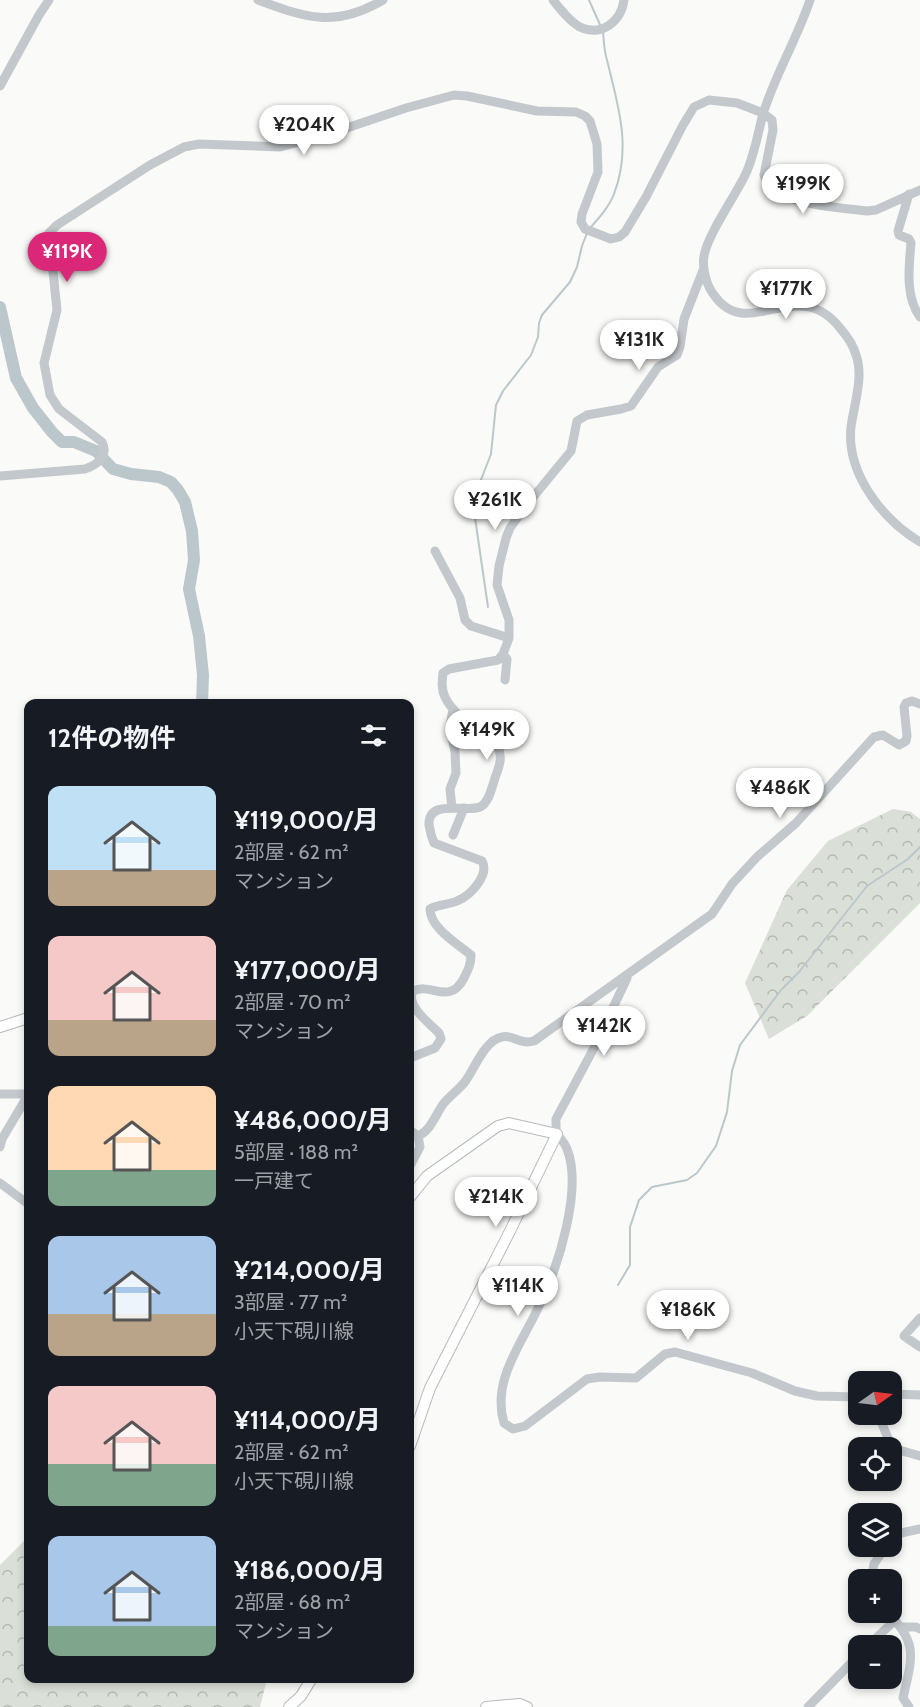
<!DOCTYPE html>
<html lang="ja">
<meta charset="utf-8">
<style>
:root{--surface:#171b24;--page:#20242c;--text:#f1f3f6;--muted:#9ea1a6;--accent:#db2777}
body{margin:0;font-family:Cabin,"Noto Sans JP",sans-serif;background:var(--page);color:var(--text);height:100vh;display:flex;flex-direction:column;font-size:22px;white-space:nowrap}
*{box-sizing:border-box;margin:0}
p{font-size:20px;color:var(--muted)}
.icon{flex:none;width:33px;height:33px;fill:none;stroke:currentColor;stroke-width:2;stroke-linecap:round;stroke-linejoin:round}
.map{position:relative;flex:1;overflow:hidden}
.drawer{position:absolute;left:24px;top:699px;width:390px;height:984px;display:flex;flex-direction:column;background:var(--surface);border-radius:12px;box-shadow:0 3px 9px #0003}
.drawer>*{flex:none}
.needle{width:39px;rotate:76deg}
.controls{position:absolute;left:848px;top:1371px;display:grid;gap:12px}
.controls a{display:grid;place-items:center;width:54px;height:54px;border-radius:12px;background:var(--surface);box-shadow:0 3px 9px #0003;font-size:30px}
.price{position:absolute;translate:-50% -51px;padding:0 14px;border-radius:21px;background:#fff;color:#222;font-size:20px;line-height:39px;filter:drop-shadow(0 2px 3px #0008)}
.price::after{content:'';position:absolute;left:50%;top:36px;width:18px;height:14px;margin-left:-9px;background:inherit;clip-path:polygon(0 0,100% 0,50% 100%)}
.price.active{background:var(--accent);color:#fff}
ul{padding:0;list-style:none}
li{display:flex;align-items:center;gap:18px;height:150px;padding:0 24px}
li span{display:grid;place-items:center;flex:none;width:168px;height:120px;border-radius:12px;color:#555}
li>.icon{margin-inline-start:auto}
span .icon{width:72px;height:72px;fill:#fffc;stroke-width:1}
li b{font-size:26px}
h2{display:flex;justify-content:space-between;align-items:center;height:72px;padding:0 24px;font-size:26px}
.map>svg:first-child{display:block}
.forest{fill:url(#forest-crowns)}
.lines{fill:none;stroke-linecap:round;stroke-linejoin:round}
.stream{stroke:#bbc7cb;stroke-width:2}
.river{stroke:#bbc7cb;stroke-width:12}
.major-casing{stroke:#b5babe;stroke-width:12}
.minor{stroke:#c3c8cc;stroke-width:9}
.major{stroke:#fff;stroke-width:10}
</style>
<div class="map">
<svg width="920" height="1707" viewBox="0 0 920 1707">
<defs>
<pattern id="forest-crowns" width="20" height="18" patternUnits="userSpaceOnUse" patternTransform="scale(1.5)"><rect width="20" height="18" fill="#dadfd7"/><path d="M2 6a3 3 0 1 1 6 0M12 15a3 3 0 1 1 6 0" fill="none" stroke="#b4b9b4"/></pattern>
</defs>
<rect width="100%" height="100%" fill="#fafaf8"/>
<!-- forest -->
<path class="forest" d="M893 809 911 812 920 819V903L807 1016 769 1039 745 983 787 890 828 841Z
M28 1537V1678L267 1679 260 1707H0V1565Z"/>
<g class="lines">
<!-- stream -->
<path class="stream" d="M589 0 601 27
M590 228C599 218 609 207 614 194 632 147 618 106 607 60 604 51 604 41 603 32
M488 607 474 511 477 490 491 454 496 405 503 391 531 355 538 337 539 323 542 315 570 282 577 267 582 246 587 233
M618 1285 630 1265V1227L639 1200 652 1187 687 1180 697 1173 716 1146 727 1112 732 1071 740 1045 781 990 799 972 867 886 908 859 920 847"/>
<!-- river -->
<path class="river" d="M0 307 16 378 33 408 52 432 62 442H74L96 451 113 469 131 474 159 477 171 482 178 490 185 502 192 531 194 560 189 589 199 636 203 675 202 704"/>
<!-- major casing -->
<g class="major-casing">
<path id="major" d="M0 1027 28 1018
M410 1197 427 1176 498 1126 509 1123 557 1134 510 1231 430 1388 410 1446
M289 1707 301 1696 312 1678
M486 1707 520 1704 527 1707"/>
</g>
<!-- minor -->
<path class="minor" d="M258 0C306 18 335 28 383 0
M553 0C560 9 570 22 580 27 601 37 621 22 624 0
M810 0C797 39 775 75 763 114 758 133 755 152 747 171 737 194 708 233 704 256 702 268 706 285 714 295 748 344 797 273 840 328 847 336 853 344 856 355 864 377 854 404 851 427 846 473 882 519 920 542
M0 86 39 15 49 0
M909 194 898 231 899 235 909 239 911 243C909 266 905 297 920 317
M0 476 85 469C97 465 109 456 102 442L59 409 50 395 44 363 57 310 49 233 57 225 150 165 184 147 199 144 280 147 326 135 406 108 454 95 467 96 537 111 576 112 585 116 590 121 597 144 598 172 582 214 581 222 585 229 611 239 619 237 625 232 646 197 683 125 694 107 709 100 737 103 763 113 772 120 773 130 764 175C774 206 839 207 867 211L876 210 920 190
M435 551 460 598 465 620 471 626 509 638
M503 654 507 659 505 680
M452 808 450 789 456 773 455 752 450 727 453 709
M453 835 464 808
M410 1058 435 1048 441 1039 439 1033C429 1023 405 1005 413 991 432 982 449 1006 464 978 468 970 471 964 471 955 458 944 430 928 430 909 439 904 448 905 457 901 470 896 490 875 482 861L434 843C431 836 430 832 429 825 428 798 466 813 480 807 489 803 492 787 495 778 499 767 503 758 498 747 483 735 452 714 445 697 441 689 442 681 443 673L449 669 498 660 503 654 509 638V620L497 585 499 566 506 538 510 528 525 507 571 451 577 421 587 415 621 409 631 406 658 367 677 355 680 347 684 319 704 268
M0 1094H28
M410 1130 418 1136 420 1147 410 1166
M556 1132V1119L595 1046 627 978
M557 1134C560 1138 565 1143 567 1149 583 1189 558 1267 540 1304 523 1342 491 1380 504 1423L513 1429 525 1426 587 1379 600 1377 636 1378 665 1354 675 1352 752 1373 795 1391 817 1396 858 1397
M418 1136C431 1131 436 1113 444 1103 450 1096 458 1090 464 1083 474 1071 484 1040 502 1037 513 1034 519 1045 534 1041L712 914 732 884 757 857 796 823 874 737 883 735 899 745 906 741 907 736 904 707 906 703 912 701 920 704
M0 1147 2 1139 28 1095
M0 1183 28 1204
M920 1318 904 1336 920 1347
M891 1394 920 1395
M878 1414 892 1448 920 1456
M891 1540 901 1533 920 1529
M871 1580 874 1564 886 1546
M887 1612C919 1643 912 1658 903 1698L909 1707
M902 1627H916L920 1629
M868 1646 895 1620
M808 1707 858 1656"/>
<!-- major -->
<use href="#major" class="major"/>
</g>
</svg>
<div class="controls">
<a><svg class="needle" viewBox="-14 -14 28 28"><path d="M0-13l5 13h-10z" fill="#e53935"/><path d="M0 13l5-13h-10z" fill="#9ea1a6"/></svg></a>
<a><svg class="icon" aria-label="locate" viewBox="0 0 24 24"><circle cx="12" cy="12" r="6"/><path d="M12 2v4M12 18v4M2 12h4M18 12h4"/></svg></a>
<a><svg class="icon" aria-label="layers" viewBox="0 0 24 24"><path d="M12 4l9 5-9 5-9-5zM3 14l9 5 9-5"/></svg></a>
<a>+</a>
<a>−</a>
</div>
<b class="price" style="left:304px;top:156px">¥204K</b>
<b class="price" style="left:803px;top:215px">¥199K</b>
<b class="price active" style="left:67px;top:283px">¥119K</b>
<b class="price" style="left:786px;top:320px">¥177K</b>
<b class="price" style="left:639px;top:371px">¥131K</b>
<b class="price" style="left:495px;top:531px">¥261K</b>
<b class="price" style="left:487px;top:761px">¥149K</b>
<b class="price" style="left:780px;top:819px">¥486K</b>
<b class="price" style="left:604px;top:1057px">¥142K</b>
<b class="price" style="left:496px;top:1228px">¥214K</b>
<b class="price" style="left:518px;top:1317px">¥114K</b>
<b class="price" style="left:688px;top:1341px">¥186K</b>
<section class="drawer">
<h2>12件の物件<svg class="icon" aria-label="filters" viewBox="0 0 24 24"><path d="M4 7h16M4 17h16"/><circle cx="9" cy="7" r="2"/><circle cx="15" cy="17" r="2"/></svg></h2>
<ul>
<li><span style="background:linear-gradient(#bfe0f5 70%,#b9a48a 0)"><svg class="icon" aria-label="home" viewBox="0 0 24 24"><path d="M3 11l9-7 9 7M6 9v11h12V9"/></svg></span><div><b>¥119,000/月</b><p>2部屋 · 62 m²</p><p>マンション</p></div></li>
<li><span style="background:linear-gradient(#f6c9c9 70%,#b9a48a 0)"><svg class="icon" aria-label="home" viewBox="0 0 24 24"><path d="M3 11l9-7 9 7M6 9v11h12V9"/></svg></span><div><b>¥177,000/月</b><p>2部屋 · 70 m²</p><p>マンション</p></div></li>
<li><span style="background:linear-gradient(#ffd9b3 70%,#7fa58c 0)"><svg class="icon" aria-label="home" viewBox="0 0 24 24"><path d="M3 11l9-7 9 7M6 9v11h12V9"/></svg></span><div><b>¥486,000/月</b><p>5部屋 · 188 m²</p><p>一戸建て</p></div></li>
<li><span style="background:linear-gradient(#a9c7e8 65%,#b9a48a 0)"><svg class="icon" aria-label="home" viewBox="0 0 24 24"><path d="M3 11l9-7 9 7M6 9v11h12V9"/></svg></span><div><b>¥214,000/月</b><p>3部屋 · 77 m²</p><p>小天下硯川線</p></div></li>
<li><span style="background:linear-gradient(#f6c9c9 65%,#7fa58c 0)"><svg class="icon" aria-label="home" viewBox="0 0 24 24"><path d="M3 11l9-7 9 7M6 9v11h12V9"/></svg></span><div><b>¥114,000/月</b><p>2部屋 · 62 m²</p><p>小天下硯川線</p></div></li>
<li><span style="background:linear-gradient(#a9c7e8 75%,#7fa58c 0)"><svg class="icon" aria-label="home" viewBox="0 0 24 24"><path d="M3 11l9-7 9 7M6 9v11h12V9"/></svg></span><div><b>¥186,000/月</b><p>2部屋 · 68 m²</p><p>マンション</p></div></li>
</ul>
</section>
</div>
